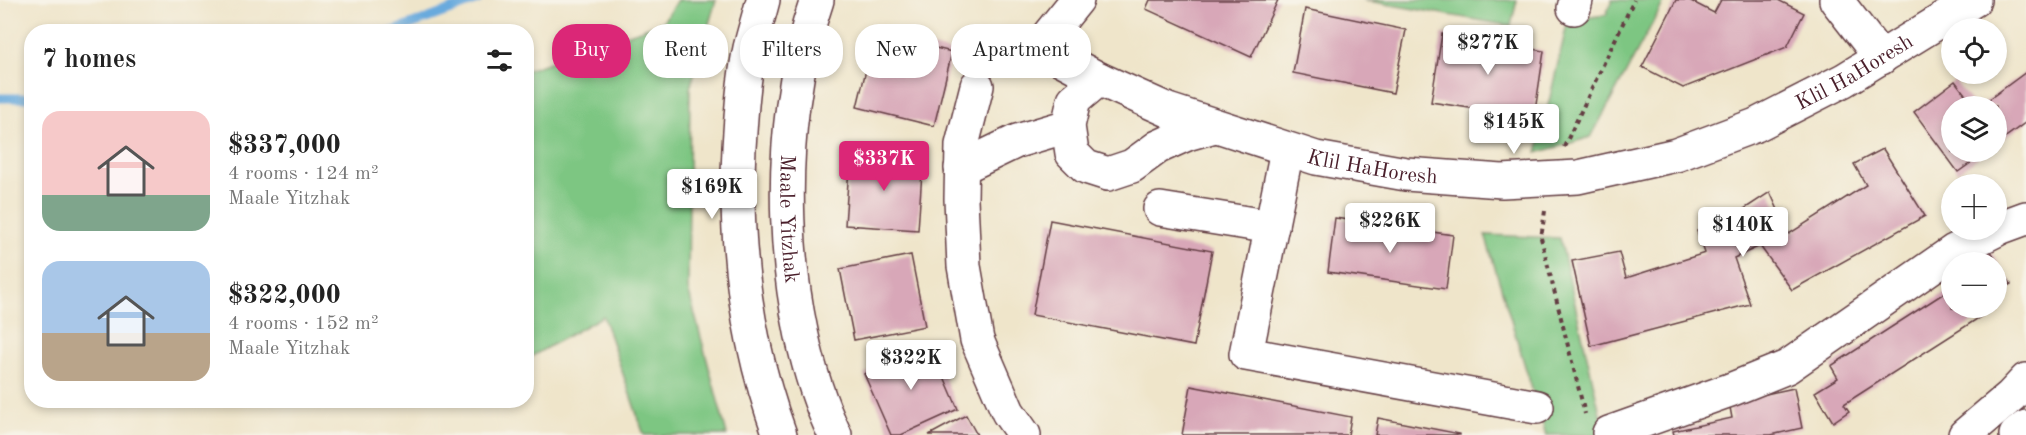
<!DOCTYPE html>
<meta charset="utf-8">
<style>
:root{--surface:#fff;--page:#f2f2f2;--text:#222;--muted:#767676;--accent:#db2777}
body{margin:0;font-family:"Old Standard TT",serif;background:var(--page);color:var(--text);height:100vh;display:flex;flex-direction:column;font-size:22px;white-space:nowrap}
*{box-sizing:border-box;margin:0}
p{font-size:20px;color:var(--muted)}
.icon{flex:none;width:33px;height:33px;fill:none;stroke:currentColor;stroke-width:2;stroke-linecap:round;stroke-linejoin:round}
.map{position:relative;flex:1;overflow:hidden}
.side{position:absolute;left:24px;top:24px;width:510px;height:384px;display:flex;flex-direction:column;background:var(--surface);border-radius:24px;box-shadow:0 3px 9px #0003}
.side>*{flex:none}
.hud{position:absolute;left:552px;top:24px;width:570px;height:54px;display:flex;gap:12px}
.fabs{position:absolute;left:1941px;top:18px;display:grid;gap:12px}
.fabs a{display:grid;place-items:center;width:66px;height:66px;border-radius:50%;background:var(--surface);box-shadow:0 3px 9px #0003;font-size:30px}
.price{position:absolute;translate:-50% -51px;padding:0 14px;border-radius:6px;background:#fff;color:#222;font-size:20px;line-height:39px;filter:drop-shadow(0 2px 3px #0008)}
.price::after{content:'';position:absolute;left:50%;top:36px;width:18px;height:14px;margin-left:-9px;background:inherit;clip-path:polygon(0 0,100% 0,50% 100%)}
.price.active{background:var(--accent);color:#fff}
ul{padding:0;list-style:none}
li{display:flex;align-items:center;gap:18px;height:150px;padding:0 18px}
li span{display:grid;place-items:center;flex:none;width:168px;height:120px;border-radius:18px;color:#555}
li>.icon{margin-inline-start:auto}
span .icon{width:72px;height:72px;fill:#fffc;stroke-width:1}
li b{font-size:26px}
h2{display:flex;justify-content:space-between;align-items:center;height:72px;padding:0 18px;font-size:26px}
.chip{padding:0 21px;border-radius:24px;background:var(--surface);box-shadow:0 3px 9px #0003;font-size:21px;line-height:54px}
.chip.active{background:var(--accent);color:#fff}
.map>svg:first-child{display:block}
.green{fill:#7dc682;stroke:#647256;stroke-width:1.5}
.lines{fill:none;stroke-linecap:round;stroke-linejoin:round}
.stream{stroke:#69aadd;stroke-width:9}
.building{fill:#d8a7b8}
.minor-casing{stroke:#633d43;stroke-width:36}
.path{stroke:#633d43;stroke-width:4;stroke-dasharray:4.5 4.5;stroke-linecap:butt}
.minor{stroke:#fff;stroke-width:33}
.labels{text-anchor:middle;stroke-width:6;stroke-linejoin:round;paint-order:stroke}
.street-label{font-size:21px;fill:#4a1f2b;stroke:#f7f3e8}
</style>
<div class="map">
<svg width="2026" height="435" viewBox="0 0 2026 435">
<rect width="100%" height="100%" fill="#f7f3e8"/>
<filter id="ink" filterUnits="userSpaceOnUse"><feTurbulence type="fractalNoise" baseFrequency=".0167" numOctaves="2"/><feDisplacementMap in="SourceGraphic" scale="12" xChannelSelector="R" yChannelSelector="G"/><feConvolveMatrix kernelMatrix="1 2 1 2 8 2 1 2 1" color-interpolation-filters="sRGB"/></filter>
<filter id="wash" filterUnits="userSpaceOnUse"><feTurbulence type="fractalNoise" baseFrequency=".008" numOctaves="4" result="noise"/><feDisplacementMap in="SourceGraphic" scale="24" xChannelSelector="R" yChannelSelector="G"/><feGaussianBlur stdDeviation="1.35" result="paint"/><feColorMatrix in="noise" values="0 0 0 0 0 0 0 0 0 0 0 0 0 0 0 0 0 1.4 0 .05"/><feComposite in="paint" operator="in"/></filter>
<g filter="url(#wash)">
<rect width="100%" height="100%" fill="#efe5ca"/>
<!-- green -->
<path class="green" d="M677 0H716L690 88 688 289 727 435H644L603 316 527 359V70L663 22Z
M1363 0H1517L1511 26Z
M1612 0H1665L1591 137 1537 153 1568 20 1606 15Z
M1485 235 1560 238 1605 435H1546Z"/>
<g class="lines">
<!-- stream -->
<path class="stream" d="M391 32 478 0
M0 98H32"/>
</g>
<g id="blocks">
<!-- building -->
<path class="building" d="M1150 0H1278L1251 57 1146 9Z
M1676 0H1689L1714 13 1721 0H1778L1804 13 1787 47 1683 88 1642 67Z
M1305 9 1406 30 1393 93 1293 73Z
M875 33 952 52 934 126 857 107Z
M1442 34 1544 51 1534 118 1431 102Z
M2026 72V122L1996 144V106H1980Z
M1955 81 1974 106H1952V152H1986L1958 172 1914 112Z
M1883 149 1925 216 1792 290 1760 246 1734 258 1750 304 1591 346 1572 261 1619 252 1626 278 1705 253 1697 231 1729 219 1770 192 1789 234 1866 185 1854 164Z
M850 153 923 158 918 230 845 225Z
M1335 218 1453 235 1446 289 1328 272Z
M1050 220 1212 251 1194 346 1032 315Z
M1989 248 2011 284 1996 293V262H1967Z
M911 255 925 326 854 340 840 269Z
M1952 288V308H1986L1988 312 1844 404 1849 411 1833 422 1815 392 1838 378 1831 366Z
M930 344 958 409 901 435H891L864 374Z
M1191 386 1351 417 1348 435H1182Z
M1794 388 1802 428 1771 435H1674L1673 431 1732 418 1729 402Z
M966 415 977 435H929Z
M1378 418 1460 434V435H1375Z"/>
</g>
</g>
<g filter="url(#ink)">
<use href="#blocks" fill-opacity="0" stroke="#633d43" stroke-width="1.5"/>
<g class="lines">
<!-- minor casing -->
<g class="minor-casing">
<g id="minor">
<path d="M763 0C759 16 754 32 750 48 743 81 741 115 739 148 734 247 746 342 780 435"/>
<path id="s1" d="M817 0C773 125 777 315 835 435"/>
<path id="s2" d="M1077 0 1039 47 1099 79 1168 110 1316 158 1406 174 1502 181 1578 177 1676 155 1756 125 1844 80 1974 0"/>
<path d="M1836 0 1881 58"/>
<path d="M1574 8 1576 0"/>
<path d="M1099 79 1074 100 1068 126 1072 153 1086 167 1108 174 1132 166 1158 147 1187 134 1215 126"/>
<path d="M977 86 962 145 961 199 964 266 977 340 1008 412 1024 435"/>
<path d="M1287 150 1246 354 1537 407"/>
<path d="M961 168 1017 141 1068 126"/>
<path d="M1160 209 1272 227"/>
<path d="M1996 229 2026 218"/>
<path d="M1609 433 1730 390 1787 367 1954 251 1996 230"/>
<path d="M1965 435 2011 396 2026 380"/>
<path d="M2016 435 2026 427"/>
</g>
</g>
<!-- path -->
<path class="path" d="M1564 147 1634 0
M1545 211 1541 238 1585 414"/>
<!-- minor -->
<use href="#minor" class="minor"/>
</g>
</g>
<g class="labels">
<!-- street labels -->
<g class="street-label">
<text dy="7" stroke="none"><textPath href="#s2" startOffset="921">Klil HaHoresh</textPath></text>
<text dy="7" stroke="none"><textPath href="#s2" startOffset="417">Klil HaHoresh</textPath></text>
<text dy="7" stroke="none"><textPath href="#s1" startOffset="222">Maale Yitzhak</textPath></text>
</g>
</g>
</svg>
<div class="fabs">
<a><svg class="icon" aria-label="locate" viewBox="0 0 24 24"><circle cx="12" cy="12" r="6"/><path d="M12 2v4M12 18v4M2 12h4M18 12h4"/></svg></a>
<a><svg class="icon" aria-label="layers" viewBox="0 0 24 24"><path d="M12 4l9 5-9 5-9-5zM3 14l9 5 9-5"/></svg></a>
<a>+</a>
<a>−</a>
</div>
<b class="price" style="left:1488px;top:76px">$277K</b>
<b class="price" style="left:1514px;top:155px">$145K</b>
<b class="price active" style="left:884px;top:192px">$337K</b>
<b class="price" style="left:712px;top:220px">$169K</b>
<b class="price" style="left:1390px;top:254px">$226K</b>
<b class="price" style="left:1743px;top:258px">$140K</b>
<b class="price" style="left:911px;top:391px">$322K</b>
<div class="hud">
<a class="chip active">Buy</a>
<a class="chip">Rent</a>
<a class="chip">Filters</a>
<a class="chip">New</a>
<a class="chip">Apartment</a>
</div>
<section class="side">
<h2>7 homes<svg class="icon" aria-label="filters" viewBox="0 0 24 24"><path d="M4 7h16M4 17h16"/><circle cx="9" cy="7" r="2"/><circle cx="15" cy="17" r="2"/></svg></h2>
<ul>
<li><span style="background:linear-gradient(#f6c9c9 70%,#7fa58c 0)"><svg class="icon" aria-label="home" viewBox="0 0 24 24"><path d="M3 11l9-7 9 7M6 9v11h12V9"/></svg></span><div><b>$337,000</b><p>4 rooms · 124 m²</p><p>Maale Yitzhak</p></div></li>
<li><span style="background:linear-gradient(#a9c7e8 60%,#b9a48a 0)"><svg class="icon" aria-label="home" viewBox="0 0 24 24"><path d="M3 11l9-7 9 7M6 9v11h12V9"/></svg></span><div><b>$322,000</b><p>4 rooms · 152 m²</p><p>Maale Yitzhak</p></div></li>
</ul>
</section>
</div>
